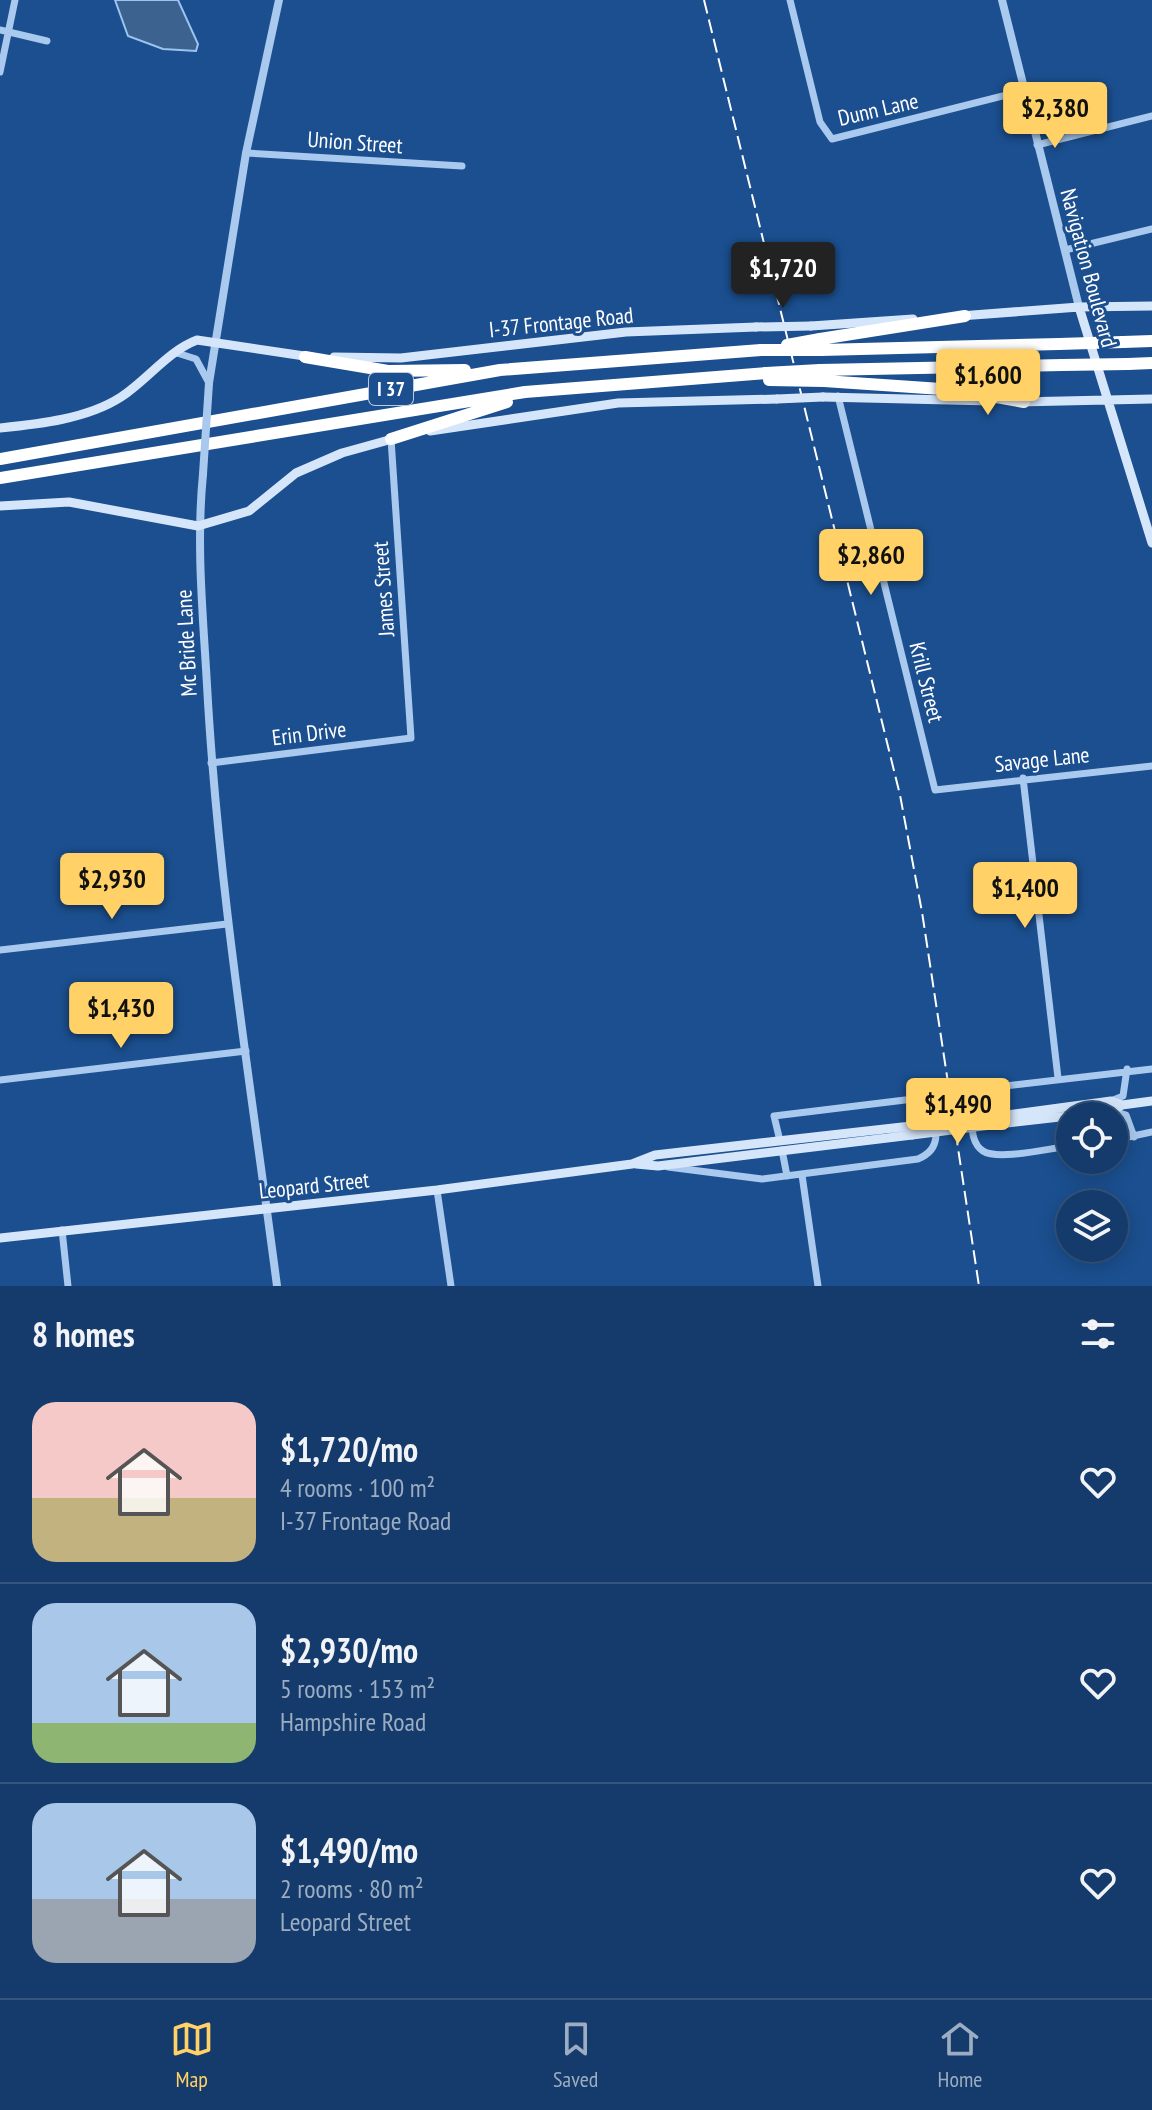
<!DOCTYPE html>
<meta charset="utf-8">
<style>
:root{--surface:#143b6b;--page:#214673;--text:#f1f3f6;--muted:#9dadc1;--line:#33557e;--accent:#ffd166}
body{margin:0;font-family:"PT Sans Narrow",sans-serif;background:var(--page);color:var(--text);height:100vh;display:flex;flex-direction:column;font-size:30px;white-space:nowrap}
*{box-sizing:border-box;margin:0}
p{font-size:26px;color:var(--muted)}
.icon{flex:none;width:44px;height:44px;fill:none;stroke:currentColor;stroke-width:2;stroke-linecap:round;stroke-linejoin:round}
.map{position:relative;height:1286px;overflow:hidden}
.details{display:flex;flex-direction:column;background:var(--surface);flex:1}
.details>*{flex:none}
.fabs{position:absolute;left:1056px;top:1102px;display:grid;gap:16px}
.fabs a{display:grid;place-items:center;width:72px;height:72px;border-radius:50%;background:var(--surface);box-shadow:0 4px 20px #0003,0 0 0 2px var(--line);font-size:40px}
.price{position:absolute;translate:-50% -68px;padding:0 18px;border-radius:8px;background:var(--accent);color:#111;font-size:26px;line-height:52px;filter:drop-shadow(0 2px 4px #0008)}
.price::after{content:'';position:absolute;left:50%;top:48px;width:24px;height:18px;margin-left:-12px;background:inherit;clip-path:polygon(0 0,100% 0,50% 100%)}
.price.selected{background:#222;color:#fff}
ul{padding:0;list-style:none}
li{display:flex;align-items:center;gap:24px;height:200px;padding:0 32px}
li+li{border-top:2px solid var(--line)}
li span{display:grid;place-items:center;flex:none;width:224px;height:160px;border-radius:24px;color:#555}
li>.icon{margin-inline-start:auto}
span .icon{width:96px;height:96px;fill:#fffc;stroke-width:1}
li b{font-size:34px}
h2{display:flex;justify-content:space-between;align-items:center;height:96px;padding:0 32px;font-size:34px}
.dock{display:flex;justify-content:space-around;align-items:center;height:112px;border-top:2px solid var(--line);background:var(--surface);font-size:22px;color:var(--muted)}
.dock a{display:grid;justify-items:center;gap:4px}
.dock .selected{color:var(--accent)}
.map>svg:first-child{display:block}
.water{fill:#3c6290;stroke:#9cc4f0;stroke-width:2}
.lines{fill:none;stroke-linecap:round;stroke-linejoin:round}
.minor{stroke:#a9c9ee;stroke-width:7}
.tertiary{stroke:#a9c9ee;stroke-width:8}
.secondary{stroke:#d6e6fa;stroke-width:9}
.motorway{stroke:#fff;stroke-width:12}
.rail{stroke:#fff;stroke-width:2;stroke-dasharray:14 6;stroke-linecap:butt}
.tertiary-bridge{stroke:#a9c9ee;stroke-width:8}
.secondary-bridge{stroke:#d6e6fa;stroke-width:9}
.motorway-bridge{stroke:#fff;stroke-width:12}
.labels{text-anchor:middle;stroke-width:6;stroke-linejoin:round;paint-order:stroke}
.shield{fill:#1b4f8f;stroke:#bbcadd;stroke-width:2}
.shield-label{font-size:20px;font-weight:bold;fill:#fff}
.street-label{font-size:22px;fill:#fff;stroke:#1b4f8f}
</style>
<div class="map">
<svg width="1152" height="1286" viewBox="0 0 1152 1286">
<rect width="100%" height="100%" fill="#1b4f8f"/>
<!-- water -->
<path class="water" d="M115 0H178L198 44 196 51 163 49 128 36Z"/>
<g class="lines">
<!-- minor -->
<path class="minor" d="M790 0 820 122 832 139 1026 90
M0 30 47 41
M0 72 15 0
M1037 145 1152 116
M246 153 462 166
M1065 250 1152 229
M177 353 196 359 209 383
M838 396 935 790 1152 766
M211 763 411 738 391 439
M1023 778 1058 1078
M0 950 227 924
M0 1080 246 1051
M1111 1101 1123 1096 1127 1069
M1113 1111 1126 1115 1134 1137
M1114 1140 1152 1132
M1070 1146C1051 1148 998 1161 983 1151 972 1144 972 1129 971 1117 969 1101 974 1095 988 1088L1152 1069
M782 1150 787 1176
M668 1167 762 1179 918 1159C942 1149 937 1130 931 1108L921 1100H905L774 1116 780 1141
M802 1175 818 1286
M437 1190 451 1286
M62 1230 68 1286"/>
<!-- tertiary -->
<path class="tertiary" d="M1002 0 1079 307
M209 383 246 153 279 0
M203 474C196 545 203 615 207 685 218 887 251 1086 277 1286"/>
<!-- secondary -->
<path class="secondary" d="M1079 307 1152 543
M960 316 1079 307 1152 306
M811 326 913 319
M334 357 401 358 626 332 756 327
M823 397 991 401
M1018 402 1152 399
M0 428C39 424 87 419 121 397 147 380 168 351 197 340L311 357
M430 431 618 403 777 399
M0 506 69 502 198 526 249 511 296 473 342 453 396 438
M999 1116 1111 1101 1122 1105 1152 1101
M999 1124 1113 1111 1122 1105
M636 1164 658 1166 912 1135
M0 1238 437 1190 632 1164 655 1155 911 1126"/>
<!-- motorway -->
<path class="motorway" d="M820 339 965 316
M1123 342 1152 341
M821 350 1059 344
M305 357 388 371 465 370
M1128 364 1152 363
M820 370 1062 365
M824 381 956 390 1024 402
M391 439 507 402
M0 459 500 370 761 350
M0 478 525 392 766 373"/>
<!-- rail -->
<path class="rail" d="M704 0 900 795 922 912 979 1286"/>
<!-- tertiary-bridge -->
<path class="tertiary-bridge" d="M203 474 209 383"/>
<!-- secondary-bridge -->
<path class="secondary-bridge" d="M756 327 811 326
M777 399 823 397
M911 1126 999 1116
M912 1135 999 1124"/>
<!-- motorway-bridge -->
<path class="motorway-bridge" d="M1059 344 1123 342
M787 345 820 339
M761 350H821
M1062 365 1128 364
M766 373 820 370
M769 380 824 381"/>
</g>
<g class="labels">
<!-- shield labels -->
<rect class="shield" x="369" y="373" width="44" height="32" rx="6"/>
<g class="shield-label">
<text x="391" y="396">I 37</text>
</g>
<!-- street labels -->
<g class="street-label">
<text transform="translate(878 109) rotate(-13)" y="8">Dunn Lane</text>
<text transform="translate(355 142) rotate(4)" y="8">Union Street</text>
<text transform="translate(1089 268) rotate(75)" y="8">Navigation Boulevard</text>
<text transform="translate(561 322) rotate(-6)" y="8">I-37 Frontage Road</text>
<text transform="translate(383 589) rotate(-94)" y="8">James Street</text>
<text transform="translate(186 643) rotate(-93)" y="8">Mc Bride Lane</text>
<text transform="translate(927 682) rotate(76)" y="8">Krill Street</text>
<text transform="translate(309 733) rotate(-7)" y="8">Erin Drive</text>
<text transform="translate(1042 759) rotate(-6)" y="8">Savage Lane</text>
<text transform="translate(314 1185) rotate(-6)" y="8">Leopard Street</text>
</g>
</g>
</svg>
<div class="fabs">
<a><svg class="icon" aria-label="locate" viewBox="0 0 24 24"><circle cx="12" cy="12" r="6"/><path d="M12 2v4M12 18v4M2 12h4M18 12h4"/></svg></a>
<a><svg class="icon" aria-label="layers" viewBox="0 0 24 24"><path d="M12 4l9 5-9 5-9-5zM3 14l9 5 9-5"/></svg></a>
</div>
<b class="price" style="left:1055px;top:150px">$2,380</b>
<b class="price selected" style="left:783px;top:310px">$1,720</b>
<b class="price" style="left:988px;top:417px">$1,600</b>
<b class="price" style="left:871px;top:597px">$2,860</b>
<b class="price" style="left:112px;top:921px">$2,930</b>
<b class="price" style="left:1025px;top:930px">$1,400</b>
<b class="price" style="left:121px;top:1050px">$1,430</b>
<b class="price" style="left:958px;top:1146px">$1,490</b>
</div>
<section class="details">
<h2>8 homes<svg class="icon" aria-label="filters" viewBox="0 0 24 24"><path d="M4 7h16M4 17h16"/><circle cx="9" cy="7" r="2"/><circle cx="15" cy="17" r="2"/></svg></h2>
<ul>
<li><span style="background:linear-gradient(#f6c9c9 60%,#c2b280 0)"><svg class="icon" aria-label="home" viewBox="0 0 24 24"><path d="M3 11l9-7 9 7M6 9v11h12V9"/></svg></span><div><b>$1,720/mo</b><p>4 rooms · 100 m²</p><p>I-37 Frontage Road</p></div><svg class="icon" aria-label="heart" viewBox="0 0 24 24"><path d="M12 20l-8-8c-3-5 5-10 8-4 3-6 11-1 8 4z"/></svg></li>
<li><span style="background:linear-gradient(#a9c7e8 75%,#8fb573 0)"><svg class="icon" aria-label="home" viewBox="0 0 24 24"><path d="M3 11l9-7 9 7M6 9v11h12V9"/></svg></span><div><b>$2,930/mo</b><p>5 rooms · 153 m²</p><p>Hampshire Road</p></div><svg class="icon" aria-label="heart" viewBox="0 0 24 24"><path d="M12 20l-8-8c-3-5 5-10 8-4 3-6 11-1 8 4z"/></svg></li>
<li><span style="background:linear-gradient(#a9c7e8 60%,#9aa5b1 0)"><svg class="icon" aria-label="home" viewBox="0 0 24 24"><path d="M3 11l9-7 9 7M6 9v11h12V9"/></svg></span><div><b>$1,490/mo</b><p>2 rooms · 80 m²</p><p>Leopard Street</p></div><svg class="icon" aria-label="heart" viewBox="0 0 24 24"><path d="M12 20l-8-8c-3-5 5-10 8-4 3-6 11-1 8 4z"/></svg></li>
</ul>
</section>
<nav class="dock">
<a class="selected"><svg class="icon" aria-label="map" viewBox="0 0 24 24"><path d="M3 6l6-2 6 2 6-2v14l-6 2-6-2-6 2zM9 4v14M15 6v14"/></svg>Map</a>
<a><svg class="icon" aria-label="saved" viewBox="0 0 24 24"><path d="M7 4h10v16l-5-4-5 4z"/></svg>Saved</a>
<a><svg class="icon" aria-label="home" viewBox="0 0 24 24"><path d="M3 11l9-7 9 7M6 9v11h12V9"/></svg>Home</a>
</nav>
